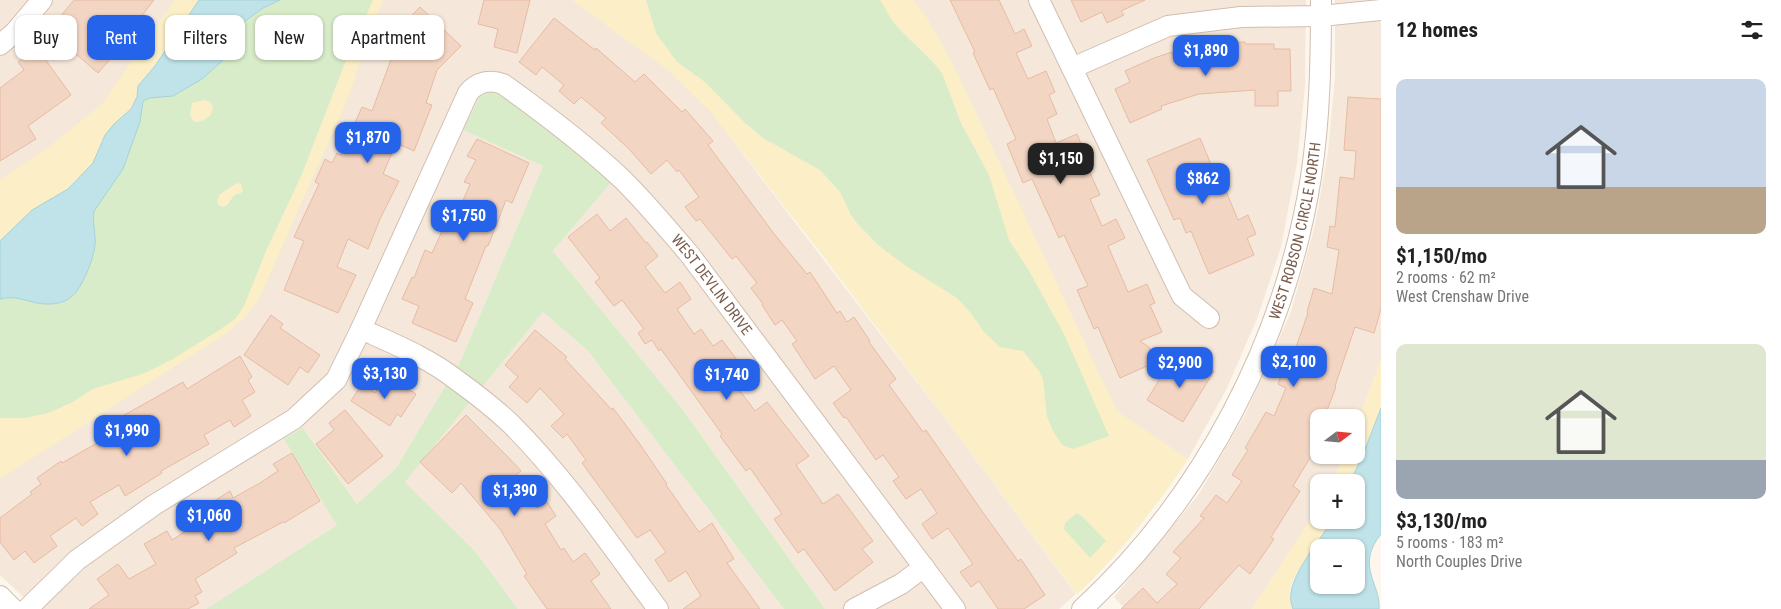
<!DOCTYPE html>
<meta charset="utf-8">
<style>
:root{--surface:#fff;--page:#f6f6f6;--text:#222;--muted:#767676;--accent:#2563eb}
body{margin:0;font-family:"Roboto Condensed",sans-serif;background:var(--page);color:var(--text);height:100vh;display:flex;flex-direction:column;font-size:19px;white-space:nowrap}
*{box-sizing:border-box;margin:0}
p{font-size:16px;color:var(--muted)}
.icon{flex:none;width:28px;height:28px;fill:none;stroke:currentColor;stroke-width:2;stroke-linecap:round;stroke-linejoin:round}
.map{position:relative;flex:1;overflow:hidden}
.drawer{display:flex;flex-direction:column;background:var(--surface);width:400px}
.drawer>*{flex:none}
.guide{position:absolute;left:15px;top:15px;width:475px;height:45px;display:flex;gap:10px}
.needle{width:32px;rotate:74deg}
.fabs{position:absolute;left:1310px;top:409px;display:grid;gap:10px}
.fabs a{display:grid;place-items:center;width:55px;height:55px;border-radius:10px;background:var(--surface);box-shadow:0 1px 4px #0004;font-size:25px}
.price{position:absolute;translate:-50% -42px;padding:0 11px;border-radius:10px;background:var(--accent);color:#fff;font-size:16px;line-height:32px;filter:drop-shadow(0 1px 2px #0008)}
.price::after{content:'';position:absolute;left:50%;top:30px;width:15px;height:11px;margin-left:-8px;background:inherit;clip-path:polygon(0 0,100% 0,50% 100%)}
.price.current{background:#222;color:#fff}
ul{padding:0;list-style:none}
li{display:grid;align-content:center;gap:10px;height:265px;padding:0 15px}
li span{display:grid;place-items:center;height:155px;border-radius:10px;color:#555}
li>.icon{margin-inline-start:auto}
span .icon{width:90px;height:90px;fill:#fffc;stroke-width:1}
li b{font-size:21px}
h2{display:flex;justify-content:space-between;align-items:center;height:60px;padding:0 15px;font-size:21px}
.chip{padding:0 18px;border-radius:10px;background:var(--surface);box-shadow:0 1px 4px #0004;font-size:18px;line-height:45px}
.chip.current{background:var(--accent);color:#fff}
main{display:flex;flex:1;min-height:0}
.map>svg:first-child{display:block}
.residential{fill:#f5e8da}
.green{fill:#d8ecc9}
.sand{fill:#fcefc7;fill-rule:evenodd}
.water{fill:#bfe3e8;stroke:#a5d3da;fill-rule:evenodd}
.building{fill:#f3d5c3;stroke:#e6bba3}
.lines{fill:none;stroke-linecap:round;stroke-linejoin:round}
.minor-casing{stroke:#d1beb0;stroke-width:22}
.minor{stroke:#fff;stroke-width:20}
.labels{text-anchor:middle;stroke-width:4.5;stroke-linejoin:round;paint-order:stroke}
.street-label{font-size:15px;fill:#7a5c4d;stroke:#fffaf3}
</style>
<main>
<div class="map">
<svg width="1381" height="609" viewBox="0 0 1381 609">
<rect width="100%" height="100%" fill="#fdf6ec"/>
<!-- residential -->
<path class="residential" d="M0 0H175L102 104 53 144 0 180Z
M383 0H572L669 71 710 111 943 416 1076 594 1059 609H825L683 410 553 251 610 182 587 160 501 94 463 130 543 166 461 360 396 468 357 504 303 428 337 525 206 609H36L0 575V479L228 332 365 46Z
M913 0H1306L1305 87 1297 163 1281 247 1257 319 1226 390 1188 459 1117 411 952 62 927 18Z
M1335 0H1381V360L1356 427V418H1319V455H1345L1332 482H1319V507L1252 609H1125L1114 597 1199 494 1245 415 1291 312 1315 225 1328 152 1335 76Z
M543 312 588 351 784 609H518L476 552 405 482Z"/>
<!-- green -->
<path class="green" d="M175 0H383L365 46 349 96 259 299 245 317 228 332 0 479V180L53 144 102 104Z
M572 0H913L927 18 952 62 1117 411 1188 459C1155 507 1120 554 1077 594L825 258 710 111 669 71Z
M488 93 501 94 587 160 611 182 553 251 683 410 825 609H784L588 351 543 312 405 482 476 552 518 609H206L337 525 284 439 303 428 357 504 396 468 461 360 543 166 463 130 480 96Z"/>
<!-- sand -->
<path class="sand" d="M175 0H199L155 66 138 86 137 97 131 109 114 124 105 135 93 163 68 189 32 210 0 241V180L53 144 102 104Z
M373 0H383L365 46 349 96 259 299 245 317 228 332 0 479V418H25L48 413 71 403 93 389 145 373 171 360 218 331 236 318 244 306 266 251 302 174 346 60Z
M572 0H646L656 33 677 62 705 82 745 123 763 138 820 170 840 192 851 215 856 222 878 245 906 266 957 298 970 312 984 332 1000 347 1023 351 1039 371 1043 379 1047 417 1053 431 1062 445 1073 449 1109 436 1065 336 1028 269 1009 240 989 175 961 123 942 73 932 61 900 30 892 20 880 0H913L927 18 952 62 1117 411 1188 459C1155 507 1120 554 1077 594L825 258 710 111 669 71ZM1077 513 1082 516 1106 541 1090 558 1064 529 1065 523Z
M204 100 210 102 213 106 211 115 202 121 194 122 190 115 192 103Z
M237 183 241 184 243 191 241 193 234 195 228 204 224 207 220 206 217 202 220 194Z
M1381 360V408L1362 457 1350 482H1332L1345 455H1356V427Z
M1319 507V520H1332C1321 541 1298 564 1291 586 1289 593 1290 602 1293 609H1252Z"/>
<!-- water -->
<path class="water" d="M199 0H280L263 8 245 21 222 61 202 79 173 96 149 98 143 101 140 122 123 169 94 211C92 223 96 233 95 245 94 258 82 289 71 297 66 302 56 304 49 304 32 305 19 294 0 299V241L32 210 68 189 93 163 105 135 114 124 131 109 137 97 138 86 155 66Z
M1381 408V534C1355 566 1381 584 1379 609H1293C1281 582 1319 544 1332 520H1356V482H1350L1362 457ZM1319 548H1356V585H1319Z"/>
<!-- building -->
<path class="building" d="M74 0H154L123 40 125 42 98 73 61 41 71 29 59 18Z
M484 0H530L517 53 494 47 498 29 478 24Z
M950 0H999L1015 34 1024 29 1032 46 1016 53 1028 79 1046 71 1055 92 1049 95 1057 114 1047 119 1056 143 1077 134 1086 156 1083 157 1100 195 1090 199 1102 226 1116 219 1125 238 1108 246 1128 292 1147 284 1155 303 1150 305 1162 332 1140 341 1149 347 1156 362 1120 378 1098 327 1094 329 1077 290 1088 286 1064 235 1059 238 1032 179 1023 183 1007 144 1016 139 993 88 990 90 973 53 975 52Z
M1071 0H1145L1121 11 1124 15 1107 23 1102 12 1081 22Z
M420 7 461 46 437 70 426 103 432 105 414 151 396 143 383 174 399 181 380 219 368 249 348 239 337 267 356 275 338 313 284 290 304 241 294 237 319 184 315 182 325 159 332 163 337 153 341 155 362 107 372 111 396 46 389 39Z
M554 18 595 50 596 48 635 82 644 74 682 112 685 109 713 141 708 145 775 235 807 274 810 272 837 313 840 311 847 322 854 317 870 341 869 342 896 379 889 385 923 432 926 430 979 507 1018 561 1021 559 1045 595 1024 609H998L979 581 971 587 960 572 973 564 948 528 932 539 922 524 937 513 921 489 906 499 893 481 899 477 883 455 876 460 846 417 844 418 833 403 851 390 834 366 815 379 792 344 797 341 782 320 775 325 762 305 763 304 751 288 757 283 736 256 732 259 700 219 696 221 685 207 699 197 679 170 677 172 667 160 651 174 629 149 601 123 606 118 581 97 574 104 559 91 564 85 542 67 536 75 519 62Z
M1245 42V44H1274V49H1290L1291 91H1278V106H1255V90L1199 94 1161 106 1162 109 1130 123 1115 89 1130 82 1125 71 1154 58 1172 52V54L1190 48 1192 56 1226 53 1225 43Z
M37 48 71 95 28 126 36 139 0 161V88L24 70 18 62Z
M1348 97 1381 99V309L1374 333 1355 327 1335 386 1336 387 1324 418H1319V443L1293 486 1300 491 1271 537 1274 539 1250 574 1239 565 1199 609H1121L1143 588 1157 603 1177 584 1166 574 1181 558 1173 552 1204 518 1200 516 1216 495 1227 503 1242 481 1232 475 1248 450 1245 448 1266 412 1274 416 1286 388 1278 384 1285 366 1289 367 1308 313 1307 312 1314 288 1332 294 1339 250 1327 247 1330 226 1335 227 1340 177 1354 179 1356 151 1344 150Z
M1200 138 1218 181 1221 179 1238 220 1248 215 1256 234 1247 238 1254 255 1209 274 1191 231 1186 233 1180 218 1174 220 1147 160Z
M477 139 529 163 512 203 506 200 488 246H486L465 299 473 303 456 342 412 323 419 306 402 299 412 277 414 278 425 250 432 253 443 229 436 226 444 207 458 213 470 184 464 182 476 160 467 156Z
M597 214 610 231 626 218 646 243 647 242 658 256 645 267 665 293 680 282 691 299 677 309 694 334 701 329 713 346 722 340 750 377 737 387 755 411 767 402 809 456 796 465 823 504 838 494 873 541 862 549 873 562 835 591 804 549 798 553 774 519 782 514 750 468 746 471 720 436 722 434 661 349 659 351 652 340 645 344 638 333 644 329 622 300 614 306 595 282 600 278 568 237Z
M271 315 283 324 280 328 320 355 308 373 300 367 288 385 244 355Z
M535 330 567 357 565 359 612 410 613 408 639 443 667 484 666 485 699 532 712 523 734 559 727 563 760 609H683L701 596 686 571 669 582 655 560 666 552 650 530 637 538 582 463 586 460 567 434 563 438 551 426 564 414 540 388 527 403 509 387 518 377 505 365Z
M240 356 252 377 248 380 255 392 242 400 251 416 234 427 230 420 204 435 209 444 161 471 162 473 125 496 119 485 90 502 98 514 82 526 76 518 50 536 57 546 34 563 25 551 14 560 0 542V518L32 494 30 492 41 484 37 478 61 461 62 463 118 431 112 422 183 382 187 389Z
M1171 360 1190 371 1196 360 1214 371 1183 422 1147 400Z
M386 375 416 394 401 417 397 414 390 426 351 401 362 384 375 393Z
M345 410 383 456 348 484 316 444 334 430 329 423Z
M466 415 509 458 521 471 512 478 537 508 547 502 556 516 545 524 561 550 564 548 573 562 585 553 600 574 591 581 611 609H547L524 576 527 574 500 529 461 483 452 493 420 462Z
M292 453 320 501 284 523 283 522 234 548 237 553 195 579 202 592 195 596 199 603 188 609H89L109 595 97 579 118 564 129 579 156 564 144 544 167 531 172 540 195 525 190 516 230 491 233 498 260 483 278 471 273 464Z"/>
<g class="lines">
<!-- minor casing -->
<g class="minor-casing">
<g id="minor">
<path d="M1039 0 1182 296 1209 318"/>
<path d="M0 45 15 32 42 0"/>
<path d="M1072 68 1168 26 1241 17 1321 16 1381 10"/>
<path d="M361 329C394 344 429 358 458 381 476 394 495 409 511 424 567 480 611 546 658 609"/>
<path d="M0 596 13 609"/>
<path id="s1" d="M27 609 77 560 154 505 294 419 336 380 361 329 468 93C477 82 490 79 503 84 545 114 586 145 623 180 647 204 668 229 690 255L955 609"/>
<path d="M854 609 901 584 924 567"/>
<path id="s2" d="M1082 609C1204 497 1285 340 1311 177 1320 118 1321 59 1321 0"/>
</g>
</g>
<!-- minor -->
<use href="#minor" class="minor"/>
</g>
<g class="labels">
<!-- street labels -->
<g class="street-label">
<text dy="5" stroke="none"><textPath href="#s2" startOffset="442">WEST ROBSON CIRCLE NORTH</textPath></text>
<text dy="5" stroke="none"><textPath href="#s1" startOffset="1032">WEST DEVLIN DRIVE</textPath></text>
</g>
</g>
</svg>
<div class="fabs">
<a><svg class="needle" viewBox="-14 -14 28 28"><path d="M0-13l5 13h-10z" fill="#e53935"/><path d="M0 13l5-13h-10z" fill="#767676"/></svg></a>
<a>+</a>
<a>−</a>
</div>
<b class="price" style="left:1206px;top:77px">$1,890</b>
<b class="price" style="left:368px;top:164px">$1,870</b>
<b class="price current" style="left:1061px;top:185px">$1,150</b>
<b class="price" style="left:1203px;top:205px">$862</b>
<b class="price" style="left:464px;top:242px">$1,750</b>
<b class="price" style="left:1294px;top:388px">$2,100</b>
<b class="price" style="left:1180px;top:389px">$2,900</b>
<b class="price" style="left:385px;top:400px">$3,130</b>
<b class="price" style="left:727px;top:401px">$1,740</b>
<b class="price" style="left:127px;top:457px">$1,990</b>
<b class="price" style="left:515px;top:517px">$1,390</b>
<b class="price" style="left:209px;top:542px">$1,060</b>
<div class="guide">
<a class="chip">Buy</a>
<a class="chip current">Rent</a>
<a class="chip">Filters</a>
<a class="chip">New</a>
<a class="chip">Apartment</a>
</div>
</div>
<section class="drawer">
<h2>12 homes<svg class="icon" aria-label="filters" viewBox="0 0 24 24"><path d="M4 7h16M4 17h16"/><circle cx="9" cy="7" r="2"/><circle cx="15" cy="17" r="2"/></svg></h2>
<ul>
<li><span style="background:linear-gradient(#c9d6e8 70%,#b9a48a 0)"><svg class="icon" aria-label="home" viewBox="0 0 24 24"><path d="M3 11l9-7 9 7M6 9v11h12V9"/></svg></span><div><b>$1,150/mo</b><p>2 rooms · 62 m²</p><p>West Crenshaw Drive</p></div></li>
<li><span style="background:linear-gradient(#dfe7d0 75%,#9aa5b1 0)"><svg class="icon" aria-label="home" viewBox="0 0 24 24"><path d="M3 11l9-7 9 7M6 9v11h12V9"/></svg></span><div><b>$3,130/mo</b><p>5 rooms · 183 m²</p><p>North Couples Drive</p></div></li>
</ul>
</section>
</main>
